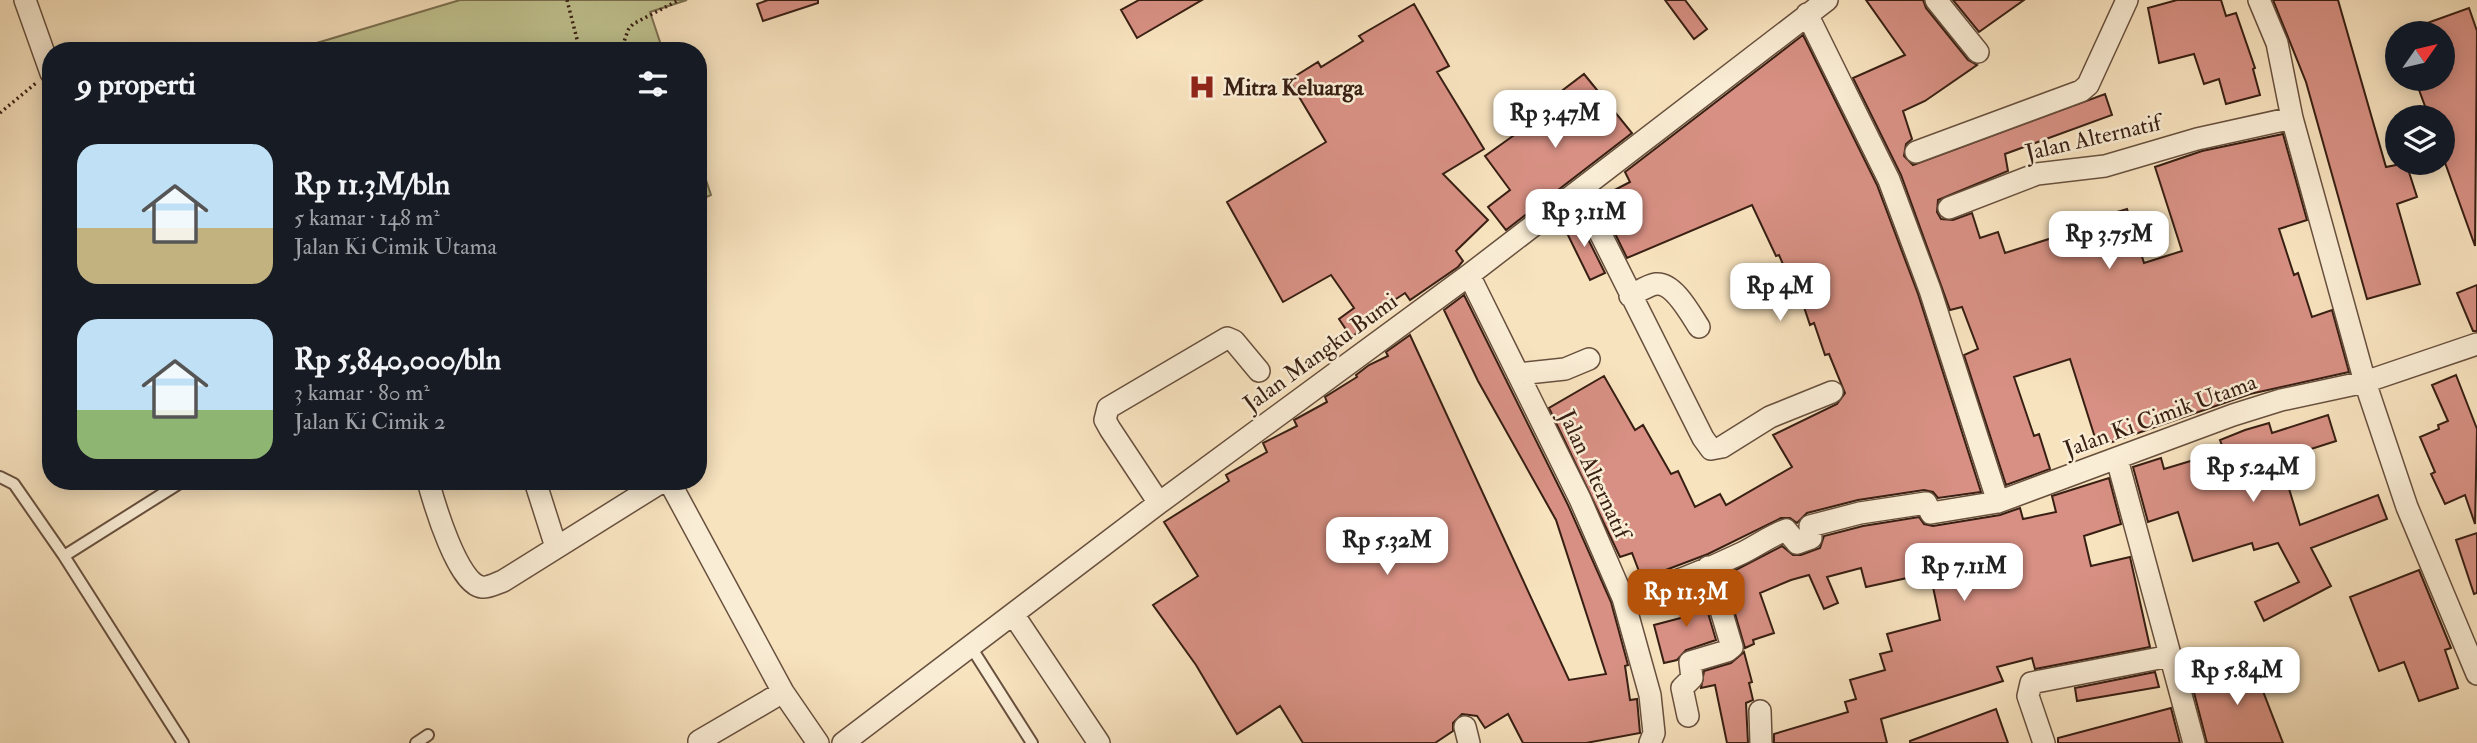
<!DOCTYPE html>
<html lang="id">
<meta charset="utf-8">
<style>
:root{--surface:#171b24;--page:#20242c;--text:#f1f3f6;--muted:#9ea1a6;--accent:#b45309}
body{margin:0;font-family:"IM FELL Double Pica",serif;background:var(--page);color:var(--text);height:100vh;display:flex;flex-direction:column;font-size:26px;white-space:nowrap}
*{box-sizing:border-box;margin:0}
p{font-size:23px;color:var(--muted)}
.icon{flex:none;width:38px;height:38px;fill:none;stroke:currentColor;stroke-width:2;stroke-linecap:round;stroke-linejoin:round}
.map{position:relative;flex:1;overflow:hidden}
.details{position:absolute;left:42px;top:42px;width:665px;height:448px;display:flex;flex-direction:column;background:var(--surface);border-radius:28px;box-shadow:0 4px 18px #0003}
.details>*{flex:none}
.needle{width:46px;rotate:56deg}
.tools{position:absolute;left:2385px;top:21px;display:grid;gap:14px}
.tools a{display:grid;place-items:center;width:70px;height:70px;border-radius:50%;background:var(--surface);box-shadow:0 4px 18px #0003;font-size:35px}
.price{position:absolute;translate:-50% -60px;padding:0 16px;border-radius:14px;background:#fff;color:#222;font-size:23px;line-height:46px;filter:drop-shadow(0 2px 4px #0008)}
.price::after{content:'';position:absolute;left:50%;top:42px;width:21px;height:16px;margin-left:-10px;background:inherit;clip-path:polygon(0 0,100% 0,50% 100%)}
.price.on{background:var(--accent);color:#fff}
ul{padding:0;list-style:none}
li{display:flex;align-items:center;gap:21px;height:175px;padding:0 35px}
li span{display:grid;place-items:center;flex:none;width:196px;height:140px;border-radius:21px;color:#555}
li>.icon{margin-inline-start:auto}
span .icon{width:84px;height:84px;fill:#fffc;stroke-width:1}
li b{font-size:30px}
h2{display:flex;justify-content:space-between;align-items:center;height:84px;padding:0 35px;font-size:30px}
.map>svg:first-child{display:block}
.green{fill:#c0c390;stroke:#7c7152;stroke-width:2}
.building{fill:#d79083;stroke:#381f13;stroke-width:2}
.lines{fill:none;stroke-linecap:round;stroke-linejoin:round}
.service-casing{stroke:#68503e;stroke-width:14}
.minor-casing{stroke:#68503e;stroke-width:24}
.path{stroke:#381f13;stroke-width:3.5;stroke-dasharray:2 3.5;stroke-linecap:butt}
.service{stroke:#faedd5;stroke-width:10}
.minor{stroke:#faedd5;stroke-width:21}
.labels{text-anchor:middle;stroke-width:5;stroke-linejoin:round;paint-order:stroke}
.poi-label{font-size:23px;font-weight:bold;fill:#381f13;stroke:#faedd5;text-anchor:start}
.street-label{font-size:23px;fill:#381f13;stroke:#faedd5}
</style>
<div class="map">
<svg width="2477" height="743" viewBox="0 0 2477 743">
<rect width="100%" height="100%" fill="#f8e3bf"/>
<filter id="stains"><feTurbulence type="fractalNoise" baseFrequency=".00286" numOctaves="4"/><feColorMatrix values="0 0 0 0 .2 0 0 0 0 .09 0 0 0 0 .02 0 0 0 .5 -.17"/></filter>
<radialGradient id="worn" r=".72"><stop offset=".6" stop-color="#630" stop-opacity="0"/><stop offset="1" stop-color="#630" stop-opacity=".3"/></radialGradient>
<!-- green -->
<path class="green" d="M460 0H687L650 12 663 51H312L310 45Z
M698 156 711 195 698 201Z"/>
<!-- building -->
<path class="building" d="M768 0H818V3L763 21 757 4Z
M1139 0H1202L1137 38 1121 10Z
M1665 0H1685L1707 29 1694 39Z
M1866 0H1923L1926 8 1968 60 1977 65 1925 101 1903 111 1912 139 1906 144 1904 156 1913 165 2105 94 2112 115 2005 154 2008 171 1938 200 1937 212 1941 219 1953 220 1972 213 1980 238 1998 232 2005 253 2099 223 2097 218 2127 209 2144 263 2182 251 2155 167 2202 151 2283 134 2307 220 2279 229 2294 275 2298 273 2312 317 2332 310 2349 372 2250 394 2098 447 2070 359 2014 377 2034 436 2039 434 2050 469 2006 485 1964 355 1978 349 1962 307 1950 310 1901 175 1853 78 1905 55Z
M1953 0H2024L1979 32Z
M2177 0H2221L2226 16 2236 13 2255 68 2253 69 2260 95 2226 104 2219 79 2204 84 2194 54 2159 63 2148 8Z
M2273 0H2338L2386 167 2406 163 2417 197 2397 204 2420 284 2367 299 2306 82Z
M1414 4 1449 66 1437 72 1484 149 1443 174 1488 220 1456 251 1463 261 1458 267 1410 300 1405 293 1360 323 1364 328 1351 337 1339 319 1354 308 1331 275 1283 302 1227 202 1326 142 1289 80 1318 62 1321 67 1363 41 1359 36Z
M2469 8 2477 31 2475 246 2443 157V117H2429L2415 79H2443V33L2405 31Z
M1803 35 1877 185 1918 294 1981 492 1938 498 1933 492 1924 490 1858 500 1807 513 1797 523 1790 518H1781L1708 554 1642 579 1632 553 1620 557 1549 408 1604 376 1635 430 1643 425 1671 474 1678 471 1695 507 1720 494 1726 505 1792 467 1773 435 1837 404 1845 393 1829 354 1825 355 1814 323 1810 325 1796 283 1792 285 1779 255 1776 256 1752 205 1627 258 1601 205 1608 201 1605 195 1630 182 1625 172Z
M1584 74 1632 133 1506 230 1488 207 1510 190 1485 156 1559 103 1555 96Z
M1577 217 1605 273 1590 280 1563 225Z
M2477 285V331H2473L2457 293Z
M1464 295 1568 505 1611 602 1628 665 1625 666 1630 700 1637 699 1640 733 1586 743H1523L1508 714 1485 728 1477 716 1462 714 1453 723V731L1435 743H1303L1280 706 1237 734 1196 665 1153 605 1198 576 1164 522 1229 481 1226 475 1267 452 1263 443 1297 426 1294 420 1327 402 1325 397 1357 377 1356 375 1369 365 1388 356 1386 352 1410 335 1569 680 1606 674 1556 520 1478 381 1444 310Z
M2456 375 2477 429 2475 524 2465 495 2445 504 2431 474 2435 472 2420 437 2439 429 2438 425 2448 421 2432 385Z
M2328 415 2336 441 2280 459 2300 525 2378 495 2387 519 2311 548 2331 586 2264 621 2255 602 2299 582 2278 543 2254 550 2252 543 2193 561 2178 512 2148 522 2133 467 2161 458 2164 469 2224 451 2220 440 2245 430 2269 423 2272 433Z
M2109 478 2121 524 2084 536 2091 566 2130 557 2150 647 2035 669 2032 658 1997 667 2003 681 1881 719 1887 743H1774V734L1848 712 1845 702 1856 699 1850 680 1885 670 1880 654 1892 651 1887 634 1940 620 1930 573 1866 587 1861 568 1827 577 1838 603 1824 609 1809 575 1791 580 1760 593 1774 633 1753 640 1754 644 1745 648 1724 576 1782 546 1793 555H1801L1820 548 1824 536 1863 526 1919 517 1924 524 1933 526 2000 515 2020 508 2023 519 2056 512 2052 496Z
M2477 533V593L2474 594 2456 540Z
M2419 570 2451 648 2445 650 2458 688 2419 701 2404 662 2379 671 2350 597Z
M1700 586 1716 640 1686 650 1677 660 1664 663 1654 625 1692 615 1685 591Z
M1744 652 1752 682 1749 683 1753 700 1746 703 1748 743H1727L1715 685 1701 688 1704 671 1731 663Z
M2258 658 2269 683 2261 686 2283 743H2207L2192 685Z
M2155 672 2159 687 2077 701 2075 688Z
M2171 708 2180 743H2058V738Z
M1996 709 2008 743H1910V741Z"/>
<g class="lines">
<!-- service casing -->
<g class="service-casing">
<path id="service" d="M0 477 14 484 64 556
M971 647 1032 743
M183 743 64 556 183 481
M416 743 428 735"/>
</g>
<!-- minor casing -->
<g class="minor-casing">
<path id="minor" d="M25 0 51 73
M1936 0 1978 52
M1807 14 1889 180 1930 290 1998 502
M1916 152 2081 91 2088 85 2127 0
M1579 191 1703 438 1711 449 1722 447 1770 417 1832 392
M1949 208 2037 174 2105 166 2197 139 2292 118
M1469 275 1580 499 1623 598 1650 695 1654 733 1650 743
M1630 296C1638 292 1648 285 1656 284 1674 282 1691 315 1699 327
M2477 344 2365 382 2407 507 2477 674
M1518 374 1565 369 1589 359
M2117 459 2194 743
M428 481C434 503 458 585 482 587 488 588 497 583 503 581L663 481
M535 481 556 547
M669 481 783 692 818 743
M1159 503 1110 429 1105 420 1108 408 1227 338 1234 341 1259 371
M1623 598C1663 587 1705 571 1742 553 1758 545 1770 536 1786 530L1797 543 1811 538 1810 526 1860 513 1926 503 1931 513 1998 502 2233 415 2281 400 2365 382 2292 118 2277 43 2259 0
M1013 614 1099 743
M1760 711 1761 743
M1688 716 1682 688 1692 678 1690 662 1727 651 1732 647 1708 567
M1465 727 1469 743
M699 741 783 692
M843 743 1159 503 1469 275 1827 0
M2044 743 2028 696 2031 683 2170 656"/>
</g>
<!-- path -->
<path class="path" d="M567 0 580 51
M621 51 628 30 633 24 679 0
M0 113 36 83"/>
<!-- service -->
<use href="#service" class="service"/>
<!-- minor -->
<use href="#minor" class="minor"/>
</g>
<!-- icons -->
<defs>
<g id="hospital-bare" transform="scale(2.1)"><path d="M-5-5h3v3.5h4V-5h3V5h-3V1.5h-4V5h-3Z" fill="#8f2418" stroke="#faedd5" stroke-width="2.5" paint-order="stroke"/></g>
</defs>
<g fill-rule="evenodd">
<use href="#hospital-bare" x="1202" y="87"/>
</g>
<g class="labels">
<!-- poi labels -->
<g class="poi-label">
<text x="1223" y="95">Mitra Keluarga</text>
</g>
<!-- street labels -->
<g class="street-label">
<text transform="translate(2093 137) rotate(-13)" y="8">Jalan Alternatif</text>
<text transform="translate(1320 352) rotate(-36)" y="8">Jalan Mangku Bumi</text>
<text transform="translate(2160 415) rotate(-20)" y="8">Jalan Ki Cimik Utama</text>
<text transform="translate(1595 474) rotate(65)" y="8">Jalan Alternatif</text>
</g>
</g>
<rect width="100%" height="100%" filter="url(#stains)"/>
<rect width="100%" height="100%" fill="url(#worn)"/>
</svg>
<div class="tools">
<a><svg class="needle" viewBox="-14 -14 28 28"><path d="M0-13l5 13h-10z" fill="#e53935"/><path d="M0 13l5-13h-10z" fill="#9ea1a6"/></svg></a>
<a><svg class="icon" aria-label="layers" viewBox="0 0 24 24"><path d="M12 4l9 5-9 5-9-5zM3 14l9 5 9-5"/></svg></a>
</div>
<b class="price" style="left:1555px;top:150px">Rp 3.47M</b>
<b class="price" style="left:1584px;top:249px">Rp 3.11M</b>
<b class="price" style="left:2109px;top:271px">Rp 3.75M</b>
<b class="price" style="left:1780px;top:323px">Rp 4M</b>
<b class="price" style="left:2253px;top:504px">Rp 5.24M</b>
<b class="price" style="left:1387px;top:577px">Rp 5.32M</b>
<b class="price" style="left:1964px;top:603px">Rp 7.11M</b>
<b class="price on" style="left:1686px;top:629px">Rp 11.3M</b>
<b class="price" style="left:2237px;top:707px">Rp 5.84M</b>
<section class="details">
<h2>9 properti<svg class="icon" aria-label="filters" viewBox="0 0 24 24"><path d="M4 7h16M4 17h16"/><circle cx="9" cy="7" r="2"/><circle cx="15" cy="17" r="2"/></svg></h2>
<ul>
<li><span style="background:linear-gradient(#bfe0f5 60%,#c2b280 0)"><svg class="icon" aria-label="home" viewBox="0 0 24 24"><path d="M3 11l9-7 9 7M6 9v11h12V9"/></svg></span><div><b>Rp 11.3M/bln</b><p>5 kamar · 148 m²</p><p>Jalan Ki Cimik Utama</p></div></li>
<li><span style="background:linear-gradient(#bfe0f5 65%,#8fb573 0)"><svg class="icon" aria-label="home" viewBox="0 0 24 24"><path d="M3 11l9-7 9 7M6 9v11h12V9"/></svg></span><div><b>Rp 5,840,000/bln</b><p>3 kamar · 80 m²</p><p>Jalan Ki Cimik 2</p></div></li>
</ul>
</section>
</div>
